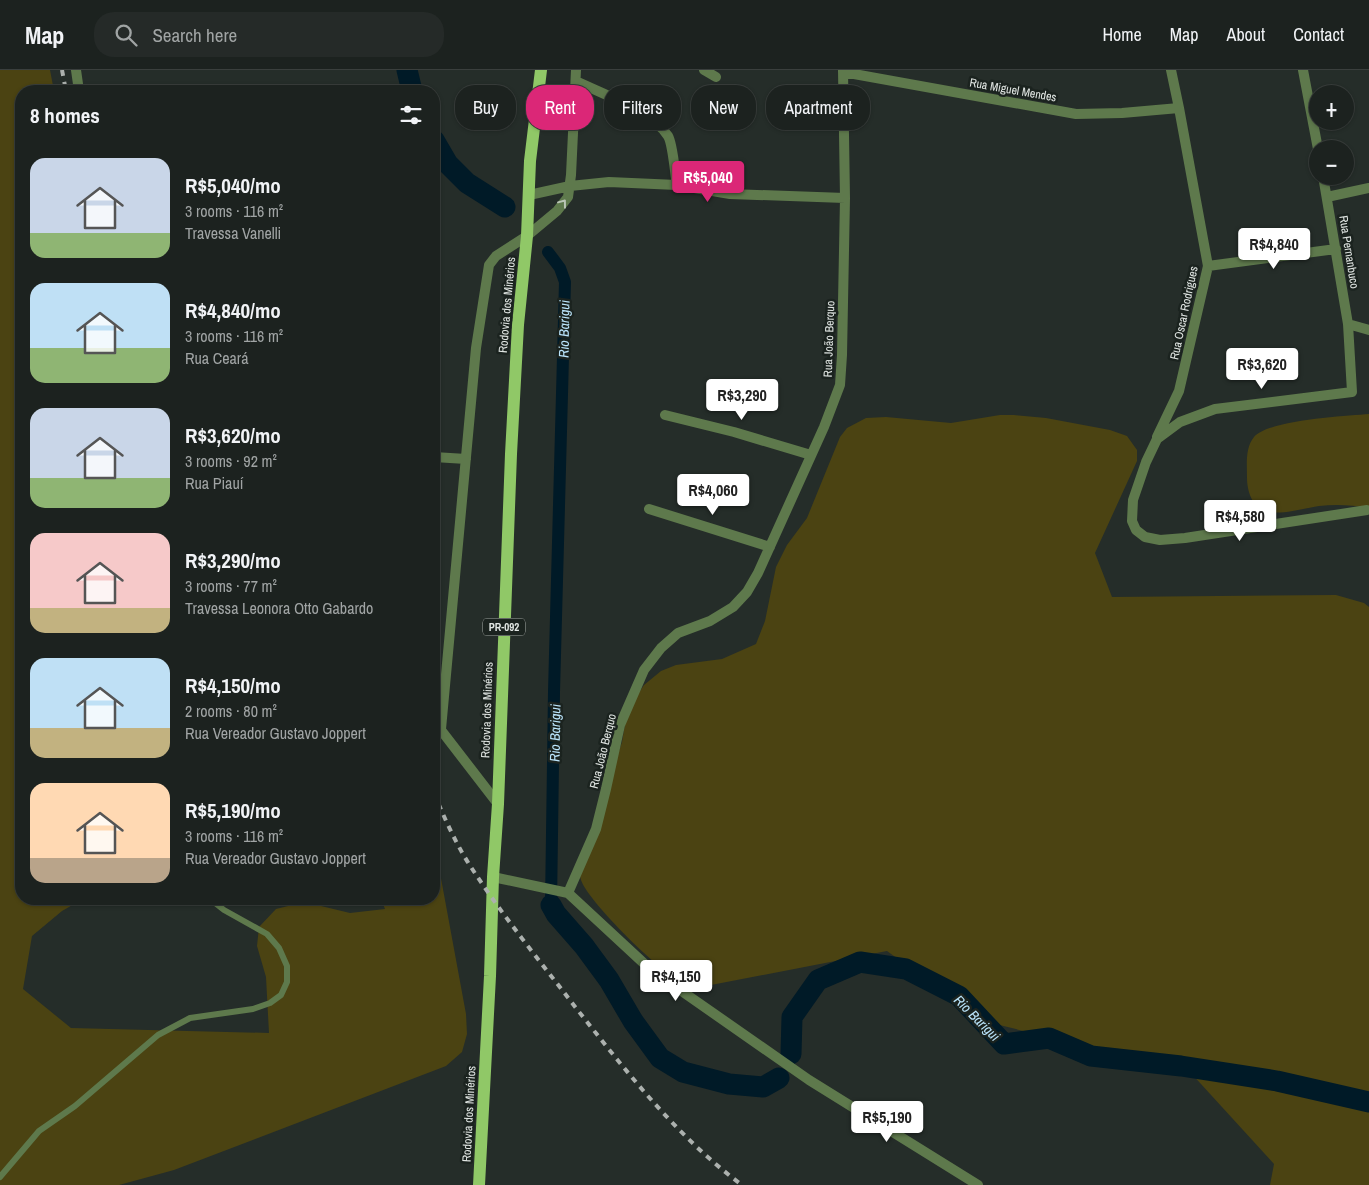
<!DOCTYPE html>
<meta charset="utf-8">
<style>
:root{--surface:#1c221f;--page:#252a28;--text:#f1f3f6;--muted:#a0a4a4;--line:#3a3f3d;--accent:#db2777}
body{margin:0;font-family:"Archivo Narrow",sans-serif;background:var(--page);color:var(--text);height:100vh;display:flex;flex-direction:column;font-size:19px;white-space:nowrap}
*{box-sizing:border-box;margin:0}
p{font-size:16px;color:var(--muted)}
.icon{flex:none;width:28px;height:28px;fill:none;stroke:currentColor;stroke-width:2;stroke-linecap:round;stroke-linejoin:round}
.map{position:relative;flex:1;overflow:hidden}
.drawer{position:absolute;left:15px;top:15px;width:425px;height:820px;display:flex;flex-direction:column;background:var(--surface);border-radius:20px;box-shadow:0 1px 4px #0004,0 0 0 1px var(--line)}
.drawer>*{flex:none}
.top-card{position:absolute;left:455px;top:15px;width:475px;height:45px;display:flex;gap:10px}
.fabs{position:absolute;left:1309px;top:15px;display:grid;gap:10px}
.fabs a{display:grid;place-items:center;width:45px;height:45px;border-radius:50%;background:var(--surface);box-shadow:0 1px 4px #0004,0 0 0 1px var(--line);font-size:25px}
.price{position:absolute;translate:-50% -42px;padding:0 11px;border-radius:5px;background:#fff;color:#222;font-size:16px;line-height:32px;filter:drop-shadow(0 1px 2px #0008)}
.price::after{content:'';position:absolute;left:50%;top:30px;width:15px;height:11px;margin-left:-8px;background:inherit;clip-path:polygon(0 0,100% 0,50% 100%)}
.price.selected{background:var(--accent);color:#fff}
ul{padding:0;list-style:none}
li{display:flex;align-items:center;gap:15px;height:125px;padding:0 15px}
li span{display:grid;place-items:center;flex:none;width:140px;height:100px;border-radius:15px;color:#555}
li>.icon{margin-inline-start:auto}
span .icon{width:60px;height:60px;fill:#fffc;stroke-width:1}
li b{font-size:21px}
h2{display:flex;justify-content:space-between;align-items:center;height:60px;padding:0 15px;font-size:21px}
.chip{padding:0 18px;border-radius:20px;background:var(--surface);box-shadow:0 1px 4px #0004,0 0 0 1px var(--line);font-size:18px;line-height:45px}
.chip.selected{background:var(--accent);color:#fff}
header{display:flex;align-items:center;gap:30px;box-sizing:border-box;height:70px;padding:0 25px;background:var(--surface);border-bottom:1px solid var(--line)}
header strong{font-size:24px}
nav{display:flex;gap:28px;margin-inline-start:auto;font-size:18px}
.search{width:350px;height:45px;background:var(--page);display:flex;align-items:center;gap:12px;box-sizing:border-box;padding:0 18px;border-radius:20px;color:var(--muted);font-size:19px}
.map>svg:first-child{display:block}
.green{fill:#4b4312}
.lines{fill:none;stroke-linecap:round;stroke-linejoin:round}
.canal{stroke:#001a27;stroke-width:12}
.river{stroke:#001a27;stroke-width:21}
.lane{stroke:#5e794c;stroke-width:6}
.street{stroke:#5e794c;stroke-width:10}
.primary{stroke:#90c867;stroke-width:12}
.rail{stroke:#acb1ae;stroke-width:4;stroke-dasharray:6 6;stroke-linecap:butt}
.oneway{stroke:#bac5b6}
.labels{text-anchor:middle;stroke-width:5;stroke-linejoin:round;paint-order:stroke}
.shield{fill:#1b231f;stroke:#a6aca8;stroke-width:1}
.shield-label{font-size:11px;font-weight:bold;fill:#e1e6e3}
.street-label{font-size:12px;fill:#e1e6e3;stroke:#1b231f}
.water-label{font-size:14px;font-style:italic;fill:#bbe5fc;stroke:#1b231f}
</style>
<header>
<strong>Map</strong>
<div class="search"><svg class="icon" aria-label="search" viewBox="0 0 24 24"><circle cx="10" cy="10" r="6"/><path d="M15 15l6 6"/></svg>Search here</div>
<nav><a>Home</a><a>Map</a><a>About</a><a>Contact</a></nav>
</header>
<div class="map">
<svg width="1369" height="1115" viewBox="0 0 1369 1115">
<rect width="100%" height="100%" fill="#252d29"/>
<!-- green -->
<path class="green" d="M0 0H50L54 21H21V829H83L62 841 32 866 23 919 71 958 269 963 266 907 257 876 259 857 276 839 292 835 321 836 350 843 385 839 381 829H434V779L438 792 466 944 467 964 462 982 446 996 174 1100 119 1115H0Z
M1369 344V438C1352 435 1336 434 1319 436 1305 438 1276 447 1263 440 1251 435 1247 419 1247 408 1247 394 1245 378 1254 367 1268 350 1345 346 1369 344Z
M1000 345H1014L1046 348 1110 360 1127 366 1137 380V391L1095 483 1112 527 1336 525 1364 533 1369 537V1115H1270L1274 1094 1190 1002 983 951 887 881 711 915C699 914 685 913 674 907 654 896 588 831 581 810 577 798 582 788 587 777L622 672 625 654 634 630 644 615 661 601 676 595 722 589 756 574 765 551 776 497 787 475 807 448 840 367 847 358 866 348 886 347 951 353Z"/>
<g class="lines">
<!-- canal -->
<path class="canal" d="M548 182 560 198 565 212 554 622 551 835"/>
<!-- river -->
<path class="river" d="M407 0 412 21
M434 70 448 94 467 113 505 137
M551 835 556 844 584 876 609 910 633 951 660 988 683 1002 729 1014 763 1017 779 1008
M791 984 792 947 818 910 860 892 906 899 959 926 1004 974 1049 968 1091 986 1181 996 1277 1011 1369 1032"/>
<!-- lane -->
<path class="lane" d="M0 1107 39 1061 75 1036 158 965 190 948 253 939 270 933 281 925 287 912V896L279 878 267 864 224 840 210 829"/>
<!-- street -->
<path class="street" d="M76 0 79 21
M704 0 716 7
M1303 0 1318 79
M843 2 1076 44 1122 43 1179 38
M576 11C602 24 652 41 668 66 673 74 675 105 677 115
M1323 106 1348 254 1352 322 1215 339 1180 352 1157 369 1146 392 1133 430 1132 451 1136 460 1145 467 1160 470 1185 468 1367 440
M529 125 570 116 609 112 677 115 730 124 845 128
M1327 127 1369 118
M1208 196 1336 179
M1348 254 1369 260
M665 345 734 362 811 385
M1157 367 1179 321 1208 196 1179 38 1171 0
M434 387 466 389
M649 439 770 477
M434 651 498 734
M441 659 476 278 489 195 496 186 527 166 557 141 568 127 571 105 576 0
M493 807 568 823 596 759 606 719 620 655 644 600 661 578 678 563 710 551 733 537 747 522 758 503 824 357 840 315 842 285 845 128 843 0
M568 823 650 899 809 1010 978 1115"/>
<!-- primary -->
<path class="primary" d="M479 1115 490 906 493 807 498 734 511 384 518 255 527 166 530 91 541 0"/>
<!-- rail -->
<path class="rail" d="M62 0 66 21
M434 723C444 747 455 772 469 794 501 844 540 891 576 938 626 1001 677 1067 742 1115"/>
</g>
<!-- one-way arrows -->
<defs><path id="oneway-chevron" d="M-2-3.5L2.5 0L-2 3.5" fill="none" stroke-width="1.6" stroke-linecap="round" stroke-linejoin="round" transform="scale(1.25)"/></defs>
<use class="oneway" href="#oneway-chevron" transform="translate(563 133) rotate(-53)"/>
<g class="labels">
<!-- shield labels -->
<rect class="shield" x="483" y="548.5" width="42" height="17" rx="4"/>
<g class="shield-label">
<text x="504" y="561">PR-092</text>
</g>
<!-- street labels -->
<g class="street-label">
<text transform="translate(1013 20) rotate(10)" y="4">Rua Miguel Mendes</text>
<text transform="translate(1349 182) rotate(81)" y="4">Rua Pernanbuco</text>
<text transform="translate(507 235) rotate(-85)" y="4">Rodovia dos Minérios</text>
<text transform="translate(1184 243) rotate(-78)" y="4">Rua Oscar Rodrigues</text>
<text transform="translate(829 269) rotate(-88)" y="4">Rua João Berquo</text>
<text transform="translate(487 640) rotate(-88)" y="4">Rodovia dos Minérios</text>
<text transform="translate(603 681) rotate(-76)" y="4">Rua João Berquo</text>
<text transform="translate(469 1044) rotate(-87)" y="4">Rodovia dos Minérios</text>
</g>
<!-- water labels -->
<g class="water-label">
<text transform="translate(564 259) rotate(-89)" y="5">Rio Barigui</text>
<text transform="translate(555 663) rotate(-89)" y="5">Rio Barigui</text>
<text transform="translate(977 948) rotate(45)" y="5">Rio Barigui</text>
</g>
</g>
</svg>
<div class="fabs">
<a>+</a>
<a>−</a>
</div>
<b class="price selected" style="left:708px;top:133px">R$5,040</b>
<b class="price" style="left:1274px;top:200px">R$4,840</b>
<b class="price" style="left:1262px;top:320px">R$3,620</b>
<b class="price" style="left:742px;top:351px">R$3,290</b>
<b class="price" style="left:713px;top:446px">R$4,060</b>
<b class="price" style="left:1240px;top:472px">R$4,580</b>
<b class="price" style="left:676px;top:932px">R$4,150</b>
<b class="price" style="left:887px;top:1073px">R$5,190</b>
<div class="top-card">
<a class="chip">Buy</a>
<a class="chip selected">Rent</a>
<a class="chip">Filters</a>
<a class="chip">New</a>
<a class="chip">Apartment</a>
</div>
<section class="drawer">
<h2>8 homes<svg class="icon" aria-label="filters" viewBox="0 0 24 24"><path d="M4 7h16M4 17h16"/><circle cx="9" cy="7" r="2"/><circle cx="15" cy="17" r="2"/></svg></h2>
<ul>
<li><span style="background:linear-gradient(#c9d6e8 75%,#8fb573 0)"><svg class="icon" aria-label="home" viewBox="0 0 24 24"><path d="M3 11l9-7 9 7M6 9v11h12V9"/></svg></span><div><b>R$5,040/mo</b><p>3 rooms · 116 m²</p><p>Travessa Vanelli</p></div></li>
<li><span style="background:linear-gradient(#bfe0f5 65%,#8fb573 0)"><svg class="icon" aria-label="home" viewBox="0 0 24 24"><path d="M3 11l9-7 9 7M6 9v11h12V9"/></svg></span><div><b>R$4,840/mo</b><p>3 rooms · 116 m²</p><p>Rua Ceará</p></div></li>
<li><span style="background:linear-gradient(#c9d6e8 70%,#8fb573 0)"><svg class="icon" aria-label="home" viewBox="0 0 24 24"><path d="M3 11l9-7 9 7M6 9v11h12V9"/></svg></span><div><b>R$3,620/mo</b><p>3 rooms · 92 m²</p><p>Rua Piauí</p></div></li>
<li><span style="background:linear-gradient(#f6c9c9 75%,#c2b280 0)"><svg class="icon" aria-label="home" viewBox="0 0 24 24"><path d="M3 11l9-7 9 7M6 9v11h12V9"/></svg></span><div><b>R$3,290/mo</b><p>3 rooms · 77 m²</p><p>Travessa Leonora Otto Gabardo</p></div></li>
<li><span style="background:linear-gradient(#bfe0f5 70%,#c2b280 0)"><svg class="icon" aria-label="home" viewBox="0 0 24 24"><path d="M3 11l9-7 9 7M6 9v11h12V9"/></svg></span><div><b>R$4,150/mo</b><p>2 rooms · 80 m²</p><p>Rua Vereador Gustavo Joppert</p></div></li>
<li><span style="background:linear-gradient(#ffd9b3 75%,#b9a48a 0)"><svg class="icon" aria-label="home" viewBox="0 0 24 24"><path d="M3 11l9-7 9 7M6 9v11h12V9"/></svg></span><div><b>R$5,190/mo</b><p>3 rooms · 116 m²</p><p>Rua Vereador Gustavo Joppert</p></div></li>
</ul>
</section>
</div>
